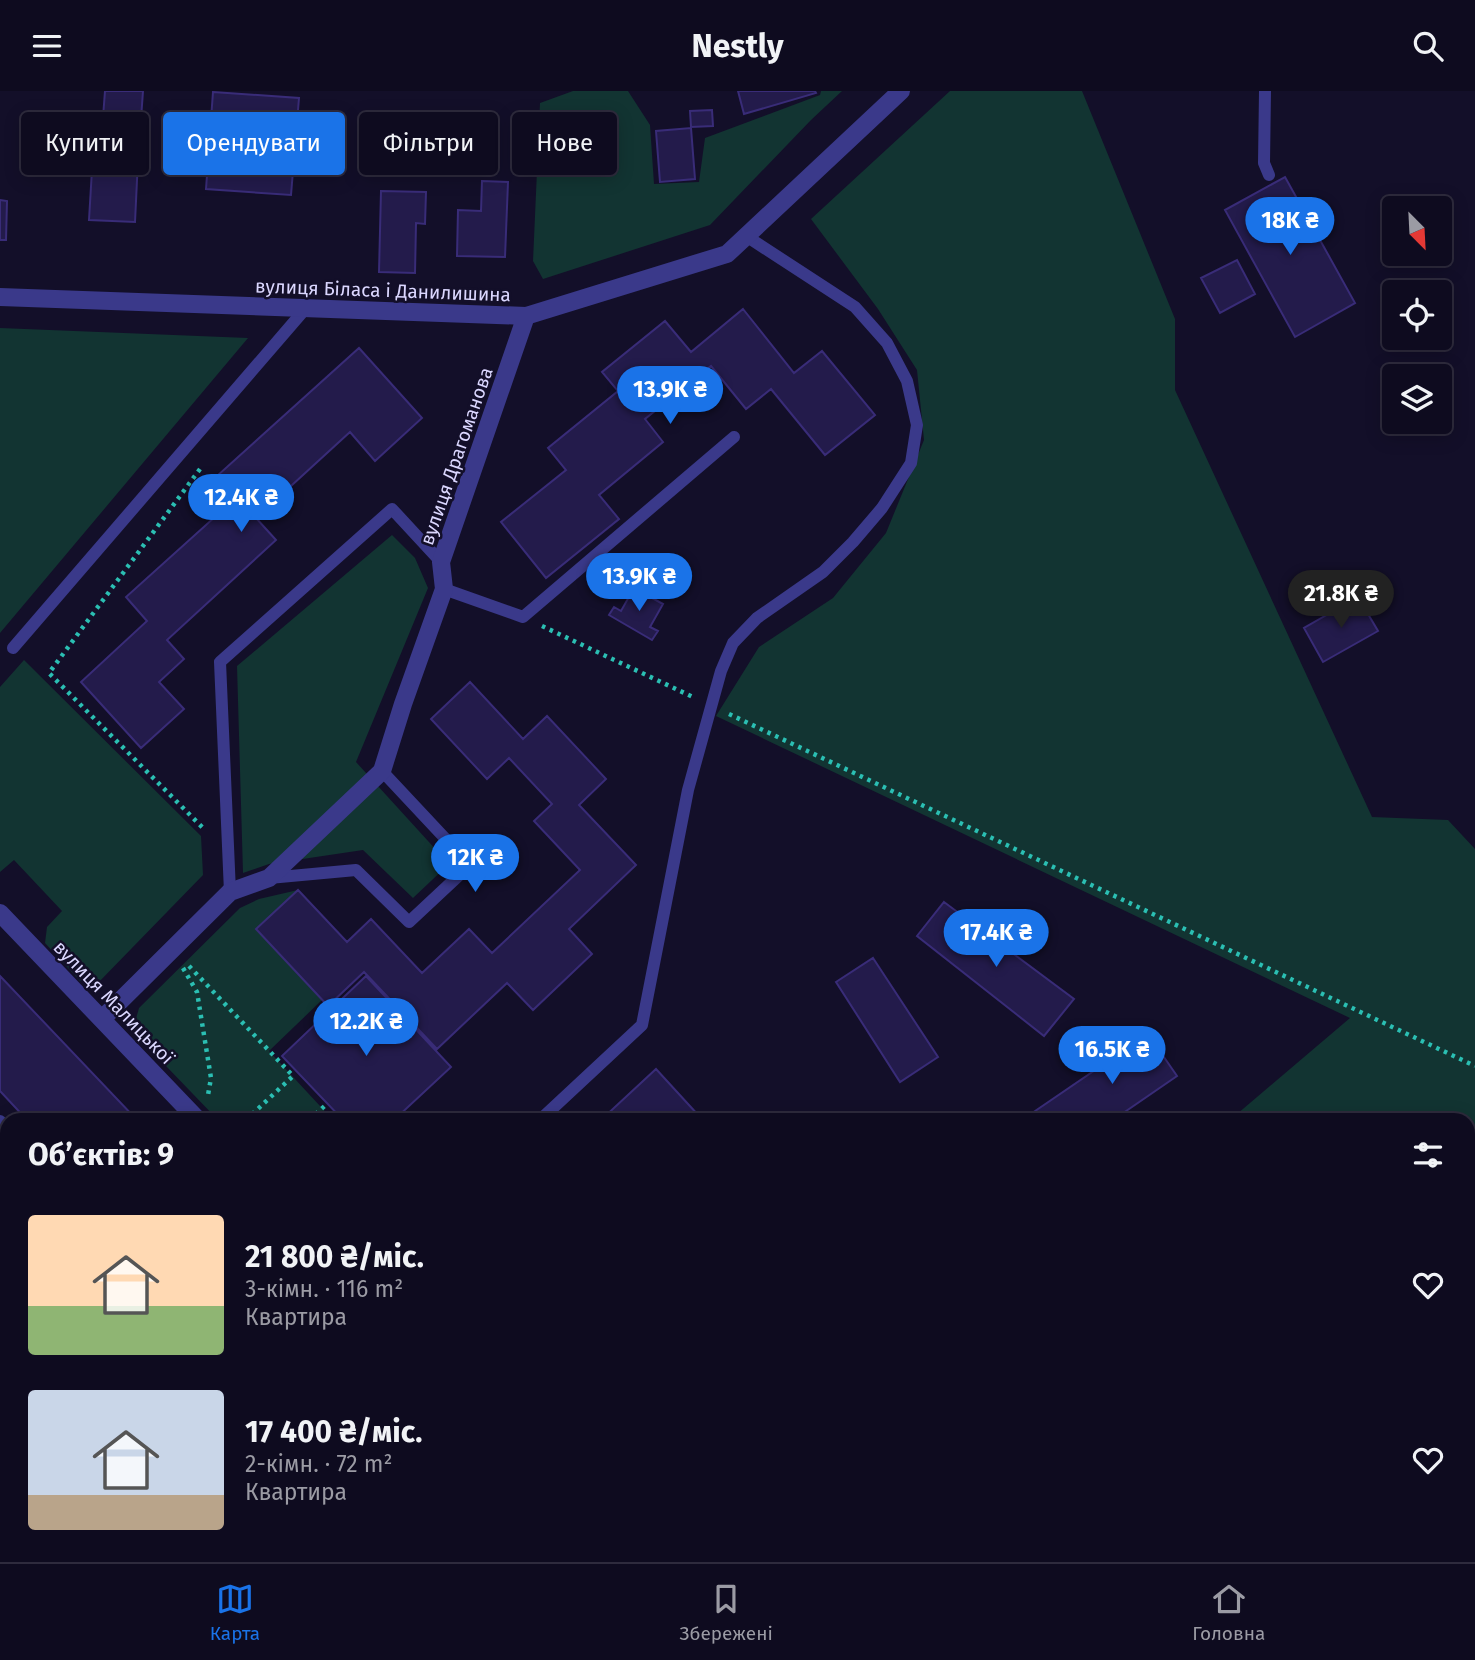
<!DOCTYPE html>
<html lang="uk">
<meta charset="utf-8">
<style>
:root{--surface:#0e0b1f;--page:#171428;--text:#f1f3f6;--muted:#9b9ba4;--line:#2e2b3d;--accent:#1a73e8}
body{margin:0;font-family:"Fira Sans",sans-serif;background:var(--page);color:var(--text);height:100vh;display:flex;flex-direction:column;font-size:26px;white-space:nowrap}
*{box-sizing:border-box;margin:0}
p{font-size:23px;color:var(--muted)}
.icon{flex:none;width:38px;height:38px;fill:none;stroke:currentColor;stroke-width:2;stroke-linecap:round;stroke-linejoin:round}
.map{position:relative;flex:1;overflow:hidden}
.sheet{position:absolute;left:0px;top:1022px;width:1475px;height:450px;display:flex;flex-direction:column;background:var(--surface);border-radius:21px 21px 0 0;box-shadow:0 4px 18px #0003,0 0 0 2px var(--line)}
.sheet>*{flex:none}
.banner{position:absolute;left:21px;top:21px;width:700px;height:63px;display:flex;gap:14px}
.needle{width:46px;rotate:156deg}
.fabs{position:absolute;left:1382px;top:105px;display:grid;gap:14px}
.fabs a{display:grid;place-items:center;width:70px;height:70px;border-radius:7px;background:var(--surface);box-shadow:0 4px 18px #0003,0 0 0 2px var(--line);font-size:35px}
.price{position:absolute;translate:-50% -60px;padding:0 16px;border-radius:24px;background:var(--accent);color:#fff;font-size:23px;line-height:46px;filter:drop-shadow(0 2px 4px #0008)}
.price::after{content:'';position:absolute;left:50%;top:42px;width:21px;height:16px;margin-left:-10px;background:inherit;clip-path:polygon(0 0,100% 0,50% 100%)}
.price.on{background:#222;color:#fff}
ul{padding:0;list-style:none}
li{display:flex;align-items:center;gap:21px;height:175px;padding:0 28px}
li span{display:grid;place-items:center;flex:none;width:196px;height:140px;border-radius:7px;color:#555}
li>.icon{margin-inline-start:auto}
span .icon{width:84px;height:84px;fill:#fffc;stroke-width:1}
li b{font-size:30px}
h2{display:flex;justify-content:space-between;align-items:center;height:84px;padding:0 28px;font-size:30px}
.chip{padding:0 24px;border-radius:7px;background:var(--surface);box-shadow:0 4px 18px #0003,0 0 0 2px var(--line);font-size:24px;line-height:63px}
.chip.on{background:var(--accent);color:#fff}
header{display:flex;justify-content:space-between;align-items:center;height:91px;padding:0 28px;background:var(--surface);font-size:32px;font-weight:700}
.tabs{display:flex;justify-content:space-around;align-items:center;height:98px;border-top:2px solid var(--line);background:var(--surface);font-size:19px;color:var(--muted)}
.tabs a{display:grid;justify-items:center;gap:4px}
.tabs .on{color:var(--accent)}
.map>svg:first-child{display:block}
.green{fill:#123432}
.building{fill:#231b4b;stroke:#392c78;stroke-width:2}
.lines{fill:none;stroke-linecap:round;stroke-linejoin:round}
.path{stroke:#2bbfb3;stroke-width:4.5;stroke-dasharray:3.5 5;stroke-linecap:butt}
.lane{stroke:#3a398a;stroke-width:12}
.street{stroke:#3a398a;stroke-width:18}
.labels{text-anchor:middle;stroke-width:5;stroke-linejoin:round;paint-order:stroke}
.street-label{font-size:19px;fill:#dbd7ff;stroke:#130f29}
</style>
<header><svg class="icon" aria-label="menu" viewBox="0 0 24 24"><path d="M4 6h16M4 12h16M4 18h16"/></svg>Nestly<svg class="icon" aria-label="search" viewBox="0 0 24 24"><circle cx="10" cy="10" r="6"/><path d="M15 15l6 6"/></svg></header>
<div class="map">
<svg width="1475" height="1471" viewBox="0 0 1475 1471">
<rect width="100%" height="100%" fill="#130f29"/>
<!-- green -->
<path class="green" d="M573 0H628L650 34 654 93 699 91 705 47 820 4 821 0H842L811 29 710 134 543 188 533 170 540 12Z
M950 0H1082L1175 228V299L1372 726 1448 729 1475 758V1171L1468 1174V1029H1230L1350 927 716 625 759 556 833 507 886 442 924 349 917 279 878 218 811 128Z
M0 237 248 247 0 542Z
M392 444 415 467 428 497 356 671 449 773 413 807 363 759 269 773 243 782 237 575Z
M24 569 201 745 203 784 96 894 80 890 45 852 47 836 62 820 14 769 0 781V596Z
M298 799 256 838 322 909 269 960 333 1029H218L140 948 134 935 139 917 240 817 259 808Z
M0 1055 7 1063V1178L0 1179Z
M0 1425 7 1433V1465H36L42 1471H0Z
M192 1465H330L336 1471H188Z
M863 1465H936L929 1471H868Z
M938 1465H1159L1151 1471H944Z"/>
<!-- building -->
<path class="building" d="M105 0H143L140 42 102 40Z
M738 0H815L816 2 744 23Z
M213 1 299 7 291 104 206 98Z
M712 19 713 35 691 36 690 20Z
M691 37 695 88 660 91 656 40Z
M94 45 139 47 135 131 89 129Z
M1285 86 1355 212 1295 246 1225 119Z
M482 90 508 91 505 166 457 165 458 119 481 120Z
M381 100 426 101 425 133 416 132 415 182 379 181Z
M0 109 7 110 6 149H0Z
M1237 169 1255 203 1220 222 1201 187Z
M743 218 794 282 822 260 875 324 825 364 771 298 746 318 711 275 645 328 663 351 599 404 619 428 546 487 501 431 566 379 548 357 618 300 602 281 665 230 691 261Z
M359 257 422 327 375 370 350 341 256 427 276 449 167 549 184 568 159 591 184 618 141 657 81 591 147 530 126 506 236 407 217 385Z
M634 497 663 513 650 536 658 540 652 549 609 524 614 516 621 520Z
M1358 506 1378 540 1323 571 1304 537Z
M470 591 523 648 547 625 606 688 579 714 636 774 569 838 592 863 533 919 507 892 437 958 364 881 328 915 256 838 298 799 347 851 371 828 422 882 469 838 492 862 580 779 534 730 552 713 509 667 487 688 431 628Z
M944 811 1074 908 1044 945 917 845Z
M873 867 938 966 900 991 836 891Z
M0 885 137 1029H27L0 1000Z
M366 885 451 976 394 1029H343L282 965Z
M1148 943 1177 985 1113 1029H1022Z
M656 978 699 1025 694 1029H601Z
M0 1263 7 1270V1396L0 1389Z
M1468 1267 1475 1276V1320L1468 1325Z
M71 1465H89L83 1471H77Z
M434 1465H509L502 1471H439Z
M787 1465H861L867 1471H793Z
M1193 1465H1252L1257 1471H1198Z"/>
<g class="lines">
<!-- path -->
<path class="path" d="M200 378 49 582 205 739
M542 535 693 606
M729 623 1475 975
M189 875 293 985 246 1029
M183 877 197 901 211 987 208 1004
M309 1029 328 1012
M343 1465 349 1471"/>
<!-- lane -->
<path class="lane" d="M1265 0 1264 72 1269 84
M444 498 523 526 734 346
M13 557 306 217
M269 787 356 779 409 831 470 774 382 680
M230 801 220 571 392 418 441 471
M540 1029 642 934 688 699 721 580 733 552 757 527 823 481 853 451 882 417 911 372 917 334 907 290 887 252 855 216 746 145
M0 1030 7 1037
M0 1194 7 1201
M0 1411 7 1418
M1468 1437 1475 1436
M50 1465 56 1471
M395 1465 401 1471
M1268 1465 1273 1471
M1389 1465 1393 1471
M168 1471 175 1465
M665 1471 672 1465
M1407 1471 1416 1465"/>
<!-- street -->
<path class="street" d="M0 206 526 225 727 163 901 0
M0 822 198 1029
M102 928 230 801 269 787 382 680 403 613 444 498 441 471 526 225
M605 1465 611 1471"/>
</g>
<g class="labels">
<!-- street labels -->
<g class="street-label">
<text transform="translate(383 199) rotate(2)" y="7">вулиця Біласа і Данилишина</text>
<text transform="translate(456 365) rotate(-71)" y="7">вулиця Драгоманова</text>
<text transform="translate(114 911) rotate(46)" y="7">вулиця Малицької</text>
</g>
</g>
</svg>
<div class="fabs">
<a><svg class="needle" viewBox="-14 -14 28 28"><path d="M0-13l5 13h-10z" fill="#e53935"/><path d="M0 13l5-13h-10z" fill="#9b9ba4"/></svg></a>
<a><svg class="icon" aria-label="locate" viewBox="0 0 24 24"><circle cx="12" cy="12" r="6"/><path d="M12 2v4M12 18v4M2 12h4M18 12h4"/></svg></a>
<a><svg class="icon" aria-label="layers" viewBox="0 0 24 24"><path d="M12 4l9 5-9 5-9-5zM3 14l9 5 9-5"/></svg></a>
</div>
<b class="price" style="left:1290px;top:166px">18K ₴</b>
<b class="price" style="left:670px;top:335px">13.9K ₴</b>
<b class="price" style="left:241px;top:443px">12.4K ₴</b>
<b class="price" style="left:639px;top:522px">13.9K ₴</b>
<b class="price on" style="left:1341px;top:539px">21.8K ₴</b>
<b class="price" style="left:475px;top:803px">12K ₴</b>
<b class="price" style="left:996px;top:878px">17.4K ₴</b>
<b class="price" style="left:366px;top:967px">12.2K ₴</b>
<b class="price" style="left:1112px;top:995px">16.5K ₴</b>
<div class="banner">
<a class="chip">Купити</a>
<a class="chip on">Орендувати</a>
<a class="chip">Фільтри</a>
<a class="chip">Нове</a>
</div>
<section class="sheet">
<h2>Об’єктів: 9<svg class="icon" aria-label="filters" viewBox="0 0 24 24"><path d="M4 7h16M4 17h16"/><circle cx="9" cy="7" r="2"/><circle cx="15" cy="17" r="2"/></svg></h2>
<ul>
<li><span style="background:linear-gradient(#ffd9b3 65%,#8fb573 0)"><svg class="icon" aria-label="home" viewBox="0 0 24 24"><path d="M3 11l9-7 9 7M6 9v11h12V9"/></svg></span><div><b>21 800 ₴/міс.</b><p>3-кімн. · 116 m²</p><p>Квартира</p></div><svg class="icon" aria-label="heart" viewBox="0 0 24 24"><path d="M12 20l-8-8c-3-5 5-10 8-4 3-6 11-1 8 4z"/></svg></li>
<li><span style="background:linear-gradient(#c9d6e8 75%,#b9a48a 0)"><svg class="icon" aria-label="home" viewBox="0 0 24 24"><path d="M3 11l9-7 9 7M6 9v11h12V9"/></svg></span><div><b>17 400 ₴/міс.</b><p>2-кімн. · 72 m²</p><p>Квартира</p></div><svg class="icon" aria-label="heart" viewBox="0 0 24 24"><path d="M12 20l-8-8c-3-5 5-10 8-4 3-6 11-1 8 4z"/></svg></li>
</ul>
</section>
</div>
<nav class="tabs">
<a class="on"><svg class="icon" aria-label="map" viewBox="0 0 24 24"><path d="M3 6l6-2 6 2 6-2v14l-6 2-6-2-6 2zM9 4v14M15 6v14"/></svg>Карта</a>
<a><svg class="icon" aria-label="saved" viewBox="0 0 24 24"><path d="M7 4h10v16l-5-4-5 4z"/></svg>Збережені</a>
<a><svg class="icon" aria-label="home" viewBox="0 0 24 24"><path d="M3 11l9-7 9 7M6 9v11h12V9"/></svg>Головна</a>
</nav>
